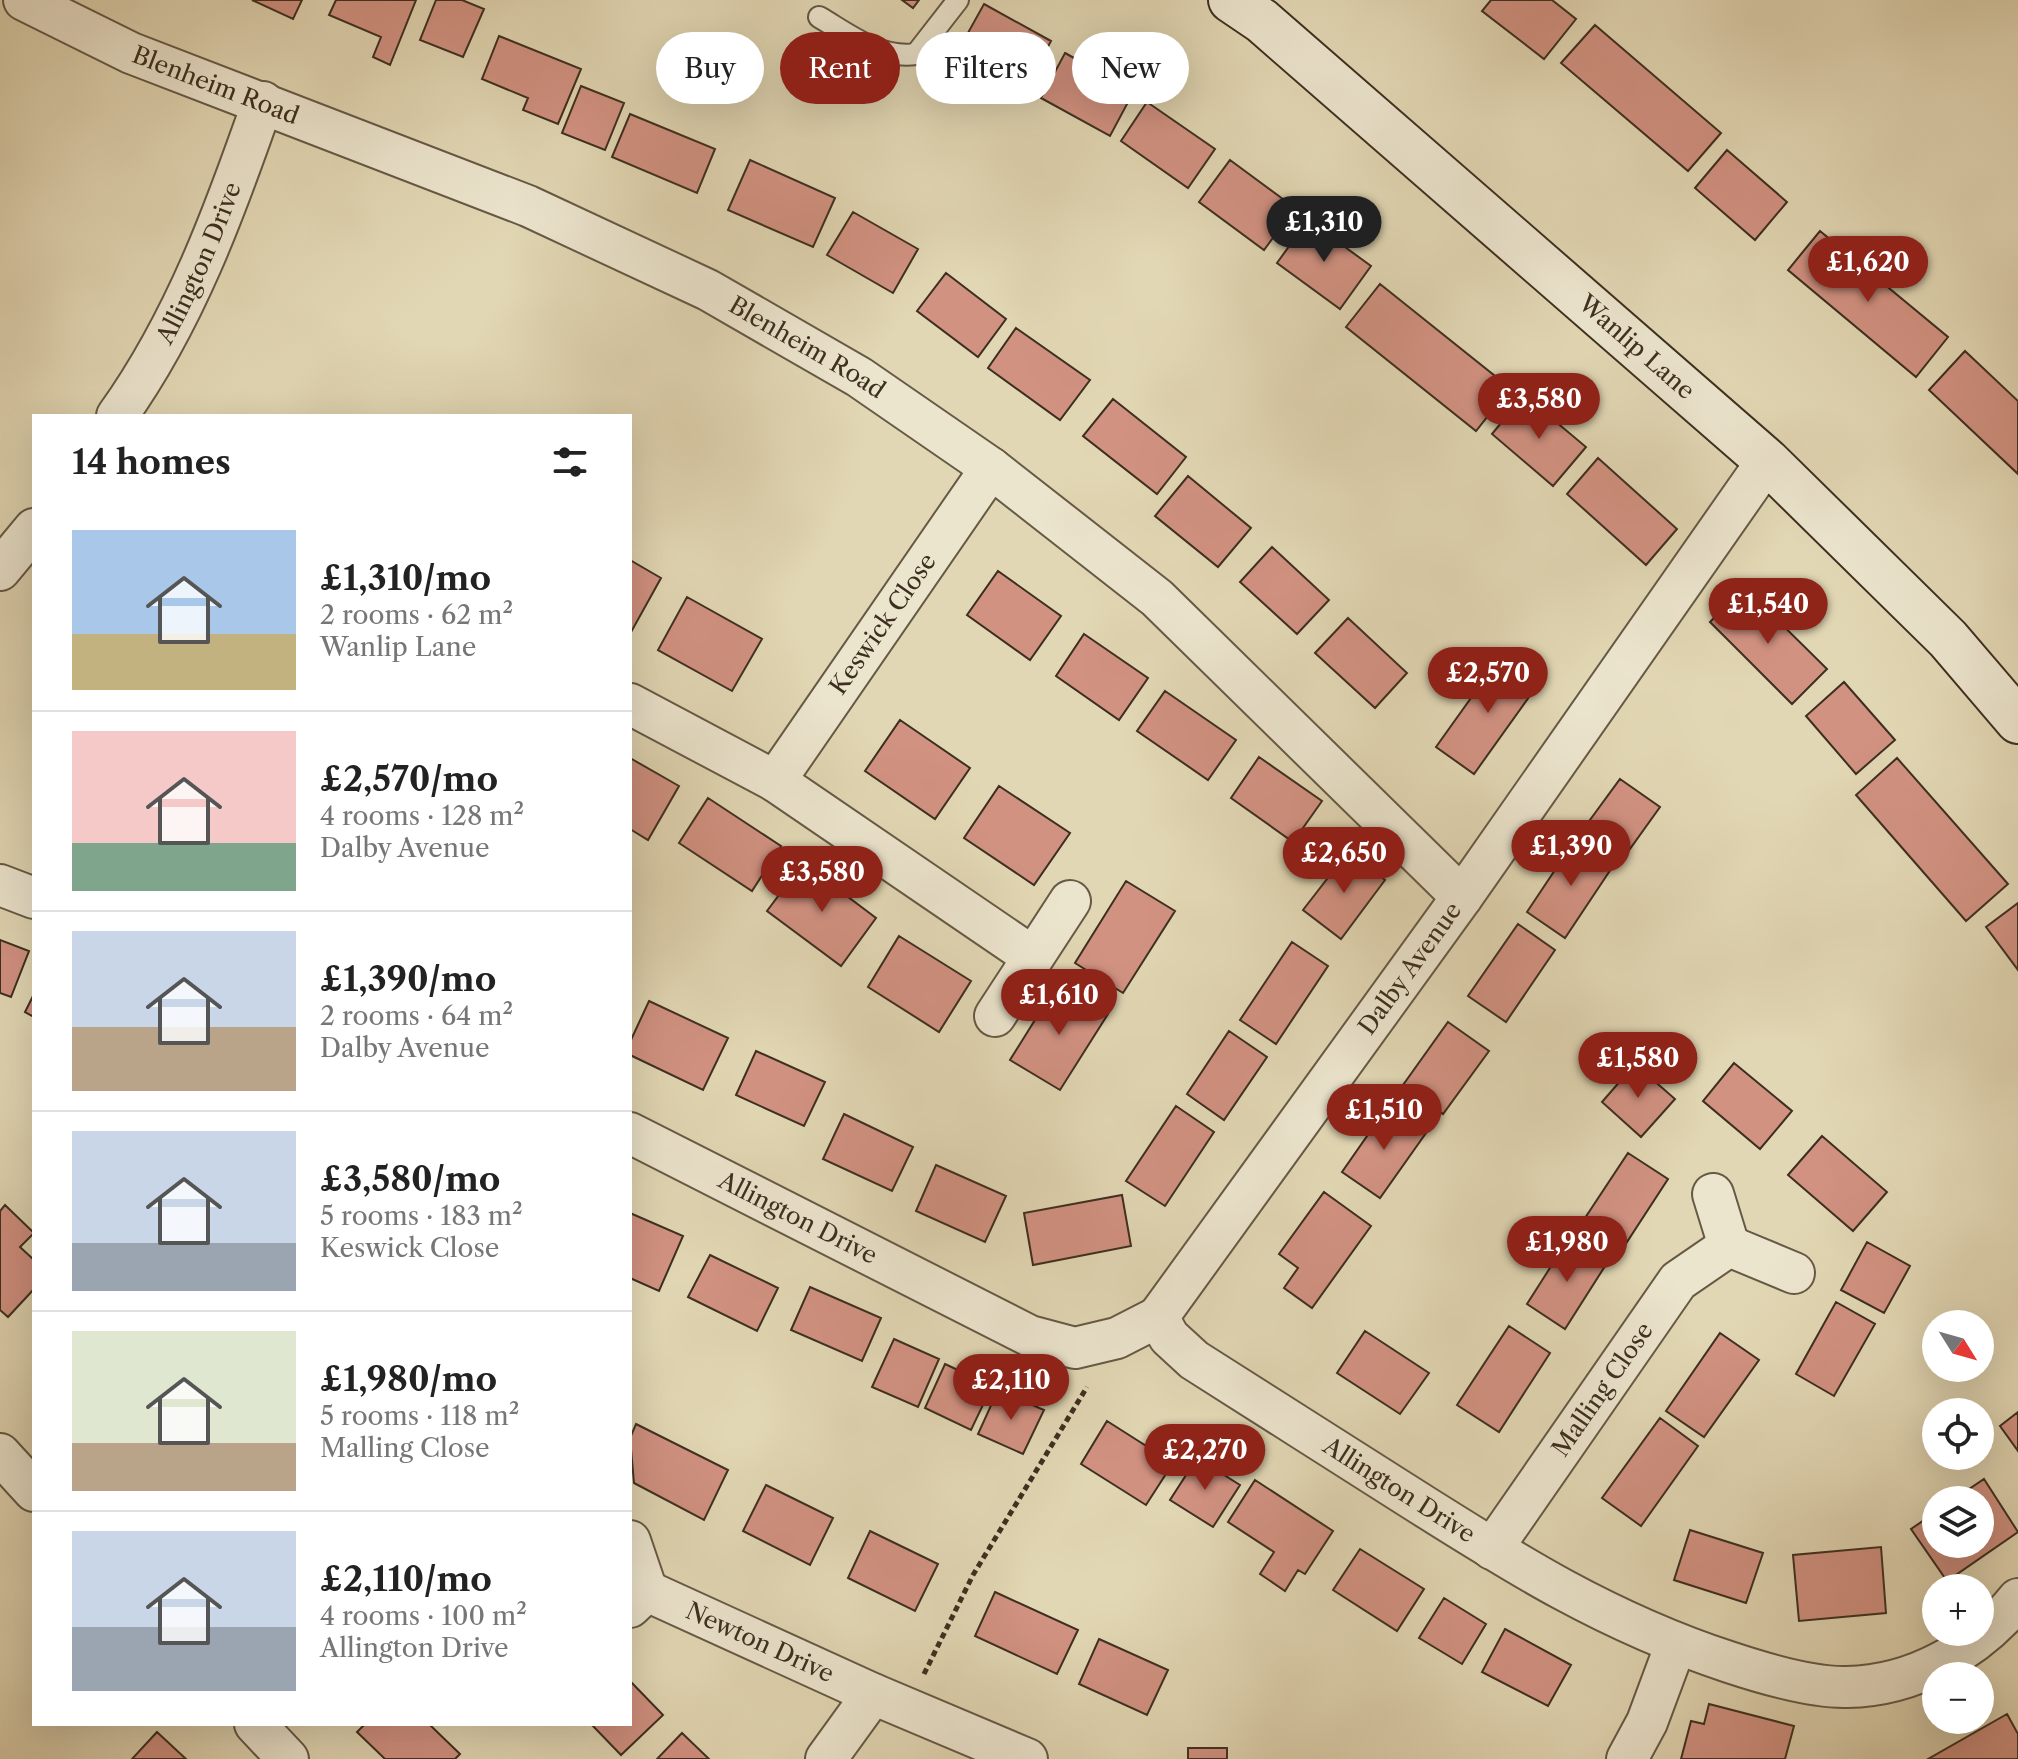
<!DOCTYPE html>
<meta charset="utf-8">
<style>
:root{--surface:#fff;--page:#f6f6f6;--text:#222;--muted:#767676;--line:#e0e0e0;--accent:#8f2418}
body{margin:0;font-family:"Libre Caslon Text",serif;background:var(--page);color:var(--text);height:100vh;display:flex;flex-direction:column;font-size:30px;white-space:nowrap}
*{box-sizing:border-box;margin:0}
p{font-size:26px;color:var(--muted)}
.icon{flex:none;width:44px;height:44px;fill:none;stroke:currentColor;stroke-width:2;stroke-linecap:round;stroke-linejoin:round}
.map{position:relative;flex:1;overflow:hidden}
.drawer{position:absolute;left:32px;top:414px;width:600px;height:1312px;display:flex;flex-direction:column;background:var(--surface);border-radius:0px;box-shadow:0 8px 32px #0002}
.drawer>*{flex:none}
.top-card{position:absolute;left:656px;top:32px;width:760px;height:72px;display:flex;gap:16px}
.needle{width:52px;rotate:127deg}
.tools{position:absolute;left:1922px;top:1310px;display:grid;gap:16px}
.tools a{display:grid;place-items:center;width:72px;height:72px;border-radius:50%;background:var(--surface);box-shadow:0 8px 32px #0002;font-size:40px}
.price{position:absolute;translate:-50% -68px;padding:0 18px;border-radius:28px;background:var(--accent);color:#fff;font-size:26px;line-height:52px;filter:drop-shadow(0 2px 4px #0008)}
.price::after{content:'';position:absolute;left:50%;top:48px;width:24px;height:18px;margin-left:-12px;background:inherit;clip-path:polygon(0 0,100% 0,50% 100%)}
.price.active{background:#222;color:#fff}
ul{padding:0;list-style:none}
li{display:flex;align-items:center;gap:24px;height:200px;padding:0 40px}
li+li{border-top:2px solid var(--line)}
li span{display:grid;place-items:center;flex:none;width:224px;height:160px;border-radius:0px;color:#555}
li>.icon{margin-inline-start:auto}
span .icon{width:96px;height:96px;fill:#fffc;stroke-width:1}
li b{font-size:34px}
h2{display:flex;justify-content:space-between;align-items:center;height:96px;padding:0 40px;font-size:34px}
.pill{padding:0 28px;border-radius:36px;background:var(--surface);box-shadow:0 8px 32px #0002;font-size:28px;line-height:72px}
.pill.active{background:var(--accent);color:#fff}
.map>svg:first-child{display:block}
.building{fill:#d29282;stroke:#3d2f20;stroke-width:2}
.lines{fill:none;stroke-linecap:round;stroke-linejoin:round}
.lane-casing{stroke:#665945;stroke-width:24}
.street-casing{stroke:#665945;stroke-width:44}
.secondary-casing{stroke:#3d2f20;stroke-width:48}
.path{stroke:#3d2f20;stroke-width:5;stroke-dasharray:6 4;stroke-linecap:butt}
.lane{stroke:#ece5ce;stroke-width:20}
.street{stroke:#ece5ce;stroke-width:40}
.secondary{stroke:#ece5ce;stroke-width:44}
.labels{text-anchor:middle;stroke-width:7;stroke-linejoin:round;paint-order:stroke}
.street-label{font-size:24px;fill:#3d2f20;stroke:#ece5ce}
</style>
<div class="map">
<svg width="2018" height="1759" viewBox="0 0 2018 1759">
<rect width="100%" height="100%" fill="#e2d7b4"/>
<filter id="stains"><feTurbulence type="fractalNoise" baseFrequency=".0025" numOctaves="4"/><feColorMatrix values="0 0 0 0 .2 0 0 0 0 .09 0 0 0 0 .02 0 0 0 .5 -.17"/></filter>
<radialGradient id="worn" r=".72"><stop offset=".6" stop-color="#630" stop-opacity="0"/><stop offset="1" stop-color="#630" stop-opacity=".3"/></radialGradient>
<!-- building -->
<path class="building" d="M252 0H302L293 19Z
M336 0H416L390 65 373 57 381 37 329 15Z
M436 0H462L484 9 463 57 420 40Z
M902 0H919L913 8Z
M1491 0H1552L1576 19 1544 59 1482 11Z
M984 4 1051 41 1027 86 959 49Z
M1595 25 1721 133 1688 171 1561 63Z
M499 36 581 69 558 124 523 110 528 98 482 79Z
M1065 53 1134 91 1110 136 1041 98Z
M581 86 624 103 605 150 562 133Z
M1147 102 1215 149 1188 188 1121 141Z
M630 114 715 149 697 193 612 157Z
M1727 150 1787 202 1755 240 1695 188Z
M750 160 835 198 813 247 728 210Z
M1230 160 1295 208 1264 250 1199 202Z
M853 212 918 249 893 293 827 255Z
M1308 220 1371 266 1340 309 1277 263Z
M1820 231 1948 337 1916 377 1788 270Z
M946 273 1006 319 978 357 917 311Z
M1380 284 1510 388 1476 431 1346 327Z
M1016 328 1090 380 1060 420 988 368Z
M1965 351 2018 401V474L1929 390Z
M1524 395 1586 447 1553 486 1492 434Z
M1113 399 1186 457 1157 494 1083 436Z
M1598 458 1677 529 1646 565 1567 494Z
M1188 476 1251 528 1218 567 1155 516Z
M1272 547 1329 600 1297 634 1240 582Z
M630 560 661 578 630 634Z
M998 571 1061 616 1030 660 967 615Z
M1744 587 1827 669 1792 704 1710 622Z
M687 597 762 639 732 691 658 650Z
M1348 618 1407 673 1375 708 1315 653Z
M1084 634 1148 678 1119 720 1056 676Z
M1501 656 1539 683 1474 774 1436 747Z
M1844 682 1895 740 1856 774 1806 716Z
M1165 691 1236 740 1208 780 1137 731Z
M900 720 970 768 935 819 865 771Z
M1259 757 1322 801 1293 842 1231 798Z
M630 758 679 786 648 840 630 829Z
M1897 758 2008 884 1966 921 1856 795Z
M1620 779 1660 807 1627 853 1587 824Z
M999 786 1070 833 1034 885 964 838Z
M708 798 781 846 752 891 679 843Z
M1577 837 1615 863 1565 938 1527 912Z
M1348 852 1385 880 1341 939 1303 910Z
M803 863 876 918 841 966 767 911Z
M1126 881 1175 911 1123 993 1075 963Z
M2018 903V970L1986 927Z
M1518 924 1555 950 1506 1022 1468 996Z
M899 936 971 981 939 1032 868 987Z
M0 940 29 951 11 997 0 993Z
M1292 942 1328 966 1276 1044 1240 1020Z
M1058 983 1108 1014 1060 1090 1010 1060Z
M34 994V1017L25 1012Z
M649 1001 728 1038 703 1090 630 1055V1042Z
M1448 1022 1489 1051 1443 1114 1403 1085Z
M1229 1031 1267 1057 1224 1120 1187 1094Z
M756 1051 825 1082 804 1126 736 1095Z
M1734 1063 1792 1111 1760 1149 1703 1101Z
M1635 1064 1675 1099 1641 1137 1602 1102Z
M1176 1106 1214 1132 1165 1206 1126 1181Z
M1388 1106 1426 1133 1380 1198 1342 1172Z
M844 1114 913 1147 892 1191 823 1159Z
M1822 1136 1887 1192 1853 1231 1788 1175Z
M1628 1153 1668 1179 1625 1245 1585 1218Z
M936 1165 1006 1196 985 1242 916 1211Z
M1324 1192 1371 1226 1312 1308 1284 1288 1298 1268 1279 1254Z
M1122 1195 1131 1246 1033 1265 1024 1213Z
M5 1205 34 1233 20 1247 34 1260V1289L8 1317 0 1310V1211Z
M630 1213 683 1236 659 1291 630 1278Z
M1569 1238 1607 1263 1565 1329 1527 1304Z
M1867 1242 1910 1266 1884 1313 1841 1290Z
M710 1255 778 1288 757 1331 688 1297Z
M810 1287 881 1318 862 1361 791 1330Z
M1836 1302 1875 1324 1834 1396 1796 1374Z
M1509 1326 1550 1353 1499 1432 1457 1405Z
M1365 1331 1429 1373 1400 1414 1337 1373Z
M1720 1333 1759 1360 1704 1437 1666 1411Z
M894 1339 939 1359 918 1407 872 1387Z
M945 1364 992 1386 971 1430 925 1408Z
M998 1390 1044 1410 1023 1454 978 1434Z
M2018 1412V1451L2000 1426Z
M1660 1418 1698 1446 1641 1526 1602 1498Z
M1107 1421 1173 1463 1146 1505 1081 1464Z
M636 1424 728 1470 704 1520 634 1483 630 1438Z
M1197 1458 1240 1485 1213 1527 1170 1500Z
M1984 1479 2018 1532 1947 1581 1911 1529 1936 1512V1544H1980V1500H1953Z
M1255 1480 1333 1531 1305 1574 1298 1570 1285 1591 1260 1574 1274 1552 1228 1522Z
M766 1485 833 1518 810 1565 743 1531Z
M1690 1530 1763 1553 1746 1603 1674 1580Z
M870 1531 938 1564 915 1611 848 1578Z
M1881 1547 1886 1613 1799 1621 1793 1555Z
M1360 1549 1424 1589 1397 1631 1333 1590Z
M995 1592 1078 1630 1057 1674 975 1636Z
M1444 1598 1486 1624 1462 1664 1419 1638Z
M1505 1629 1571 1665 1548 1706 1482 1672Z
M1099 1639 1168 1670 1147 1715 1079 1684Z
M630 1681 663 1715 621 1755 591 1724H630Z
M1709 1704 1794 1726 1785 1759H1681L1691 1721 1704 1724Z
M2007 1714 2018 1734V1759H1928Z
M365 1724H429L460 1754 455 1759H385L357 1732Z
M157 1732 186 1759H132Z
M682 1733 709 1759H657Z
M1188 1748H1227V1759H1188Z"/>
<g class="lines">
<!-- lane casing -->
<g class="lane-casing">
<path id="lane" d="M819 17C850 35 879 59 916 54L958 0"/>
</g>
<!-- street casing -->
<g class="street-casing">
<g id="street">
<path id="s1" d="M24 0 131 53 528 206 708 290 859 377 991 468 1157 598 1462 897"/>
<path id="s2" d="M117 416C185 321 225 211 263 102"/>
<path d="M991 468 775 781 1033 957"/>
<path d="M0 570 34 529"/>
<path d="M630 704 775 781"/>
<path d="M0 885 34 898"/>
<path d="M995 1016 1070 901"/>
<path id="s3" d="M630 1133 1030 1336 1075 1348 1117 1338 1158 1317 1169 1337 1194 1360C1265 1405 1337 1451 1408 1496 1515 1564 1607 1622 1729 1662 1762 1673 1812 1688 1847 1687 1914 1686 1977 1650 2018 1599"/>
<path d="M1713 1194 1729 1246"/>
<path id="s4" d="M1158 1317 1462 897 1767 461"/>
<path d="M0 1454 34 1491"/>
<path d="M630 1541 647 1591 630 1607"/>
<path id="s5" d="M1492 1549 1678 1281 1729 1246 1794 1273"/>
<path id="s6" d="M647 1591 873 1694"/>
<path d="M255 1724 288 1759"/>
<path d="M826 1759 873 1694 1027 1759"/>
<path d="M1627 1759 1647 1722 1676 1644"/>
</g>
</g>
<!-- secondary casing -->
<g class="secondary-casing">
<g id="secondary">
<path id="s7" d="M1231 0 1262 21 1767 461 1948 639 2018 721"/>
</g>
</g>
<!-- path -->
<path class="path" d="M924 1674 973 1575 1087 1387"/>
<!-- lane -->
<use href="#lane" class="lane"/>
<!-- street -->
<use href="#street" class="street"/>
<!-- secondary -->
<use href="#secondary" class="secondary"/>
</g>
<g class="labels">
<!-- street labels -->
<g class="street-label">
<text dy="8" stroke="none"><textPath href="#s1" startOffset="210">Blenheim Road</textPath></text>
<text dy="8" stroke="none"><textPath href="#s2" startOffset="174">Allington Drive</textPath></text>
<text dy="8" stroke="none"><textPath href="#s1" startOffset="858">Blenheim Road</textPath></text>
<text dy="8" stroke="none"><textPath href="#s7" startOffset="534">Wanlip Lane</textPath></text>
<text transform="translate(883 624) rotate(-55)" y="8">Keswick Close</text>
<text dy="8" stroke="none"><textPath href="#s4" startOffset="430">Dalby Avenue</textPath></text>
<text dy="8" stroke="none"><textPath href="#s3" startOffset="188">Allington Drive</textPath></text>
<text dy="8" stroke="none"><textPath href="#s5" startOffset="194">Malling Close</textPath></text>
<text dy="8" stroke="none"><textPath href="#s3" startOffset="884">Allington Drive</textPath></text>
<text dy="8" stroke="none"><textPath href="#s6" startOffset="124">Newton Drive</textPath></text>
</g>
</g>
<rect width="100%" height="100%" filter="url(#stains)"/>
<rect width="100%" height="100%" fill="url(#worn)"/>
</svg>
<div class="tools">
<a><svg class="needle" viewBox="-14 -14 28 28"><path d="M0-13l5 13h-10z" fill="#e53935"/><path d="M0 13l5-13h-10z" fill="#767676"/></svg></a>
<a><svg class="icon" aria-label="locate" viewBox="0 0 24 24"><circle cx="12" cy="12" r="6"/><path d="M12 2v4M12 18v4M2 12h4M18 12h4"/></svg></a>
<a><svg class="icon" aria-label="layers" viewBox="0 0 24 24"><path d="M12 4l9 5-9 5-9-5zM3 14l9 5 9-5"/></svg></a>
<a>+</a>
<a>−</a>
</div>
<b class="price active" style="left:1324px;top:264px">£1,310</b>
<b class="price" style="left:1868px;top:304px">£1,620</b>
<b class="price" style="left:1539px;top:441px">£3,580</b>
<b class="price" style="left:1768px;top:646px">£1,540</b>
<b class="price" style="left:1488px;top:715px">£2,570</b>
<b class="price" style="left:1571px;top:888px">£1,390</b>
<b class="price" style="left:1344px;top:895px">£2,650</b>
<b class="price" style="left:822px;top:914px">£3,580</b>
<b class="price" style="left:1059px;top:1037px">£1,610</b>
<b class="price" style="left:1638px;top:1100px">£1,580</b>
<b class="price" style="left:1384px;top:1152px">£1,510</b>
<b class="price" style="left:1567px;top:1284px">£1,980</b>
<b class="price" style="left:1011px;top:1422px">£2,110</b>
<b class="price" style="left:1205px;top:1492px">£2,270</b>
<div class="top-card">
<a class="pill">Buy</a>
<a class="pill active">Rent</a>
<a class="pill">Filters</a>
<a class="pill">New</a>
</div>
<section class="drawer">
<h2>14 homes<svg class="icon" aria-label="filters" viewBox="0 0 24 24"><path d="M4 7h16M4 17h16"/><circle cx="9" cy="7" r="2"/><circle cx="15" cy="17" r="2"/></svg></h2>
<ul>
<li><span style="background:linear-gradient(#a9c7e8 65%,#c2b280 0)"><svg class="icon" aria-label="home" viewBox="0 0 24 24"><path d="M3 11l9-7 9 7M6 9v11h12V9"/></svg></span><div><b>£1,310/mo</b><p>2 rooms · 62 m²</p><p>Wanlip Lane</p></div></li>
<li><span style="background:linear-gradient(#f6c9c9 70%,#7fa58c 0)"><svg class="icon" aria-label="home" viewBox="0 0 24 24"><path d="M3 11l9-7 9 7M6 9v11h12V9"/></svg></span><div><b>£2,570/mo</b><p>4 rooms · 128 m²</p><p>Dalby Avenue</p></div></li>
<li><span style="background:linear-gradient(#c9d6e8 60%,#b9a48a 0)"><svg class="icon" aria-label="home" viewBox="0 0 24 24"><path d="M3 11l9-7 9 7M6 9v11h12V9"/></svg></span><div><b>£1,390/mo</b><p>2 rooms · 64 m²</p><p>Dalby Avenue</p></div></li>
<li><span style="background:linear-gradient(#c9d6e8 70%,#9aa5b1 0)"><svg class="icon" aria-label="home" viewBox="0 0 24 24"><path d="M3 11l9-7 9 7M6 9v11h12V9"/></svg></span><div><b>£3,580/mo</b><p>5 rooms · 183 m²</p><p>Keswick Close</p></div></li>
<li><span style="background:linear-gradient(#dfe7d0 70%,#b9a48a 0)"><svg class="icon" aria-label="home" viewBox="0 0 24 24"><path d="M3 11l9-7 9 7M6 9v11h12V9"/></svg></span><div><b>£1,980/mo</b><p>5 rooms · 118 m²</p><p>Malling Close</p></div></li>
<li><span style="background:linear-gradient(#c9d6e8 60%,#9aa5b1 0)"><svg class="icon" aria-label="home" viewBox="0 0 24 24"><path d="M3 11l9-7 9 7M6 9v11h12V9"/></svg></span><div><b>£2,110/mo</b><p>4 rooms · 100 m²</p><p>Allington Drive</p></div></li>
</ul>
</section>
</div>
